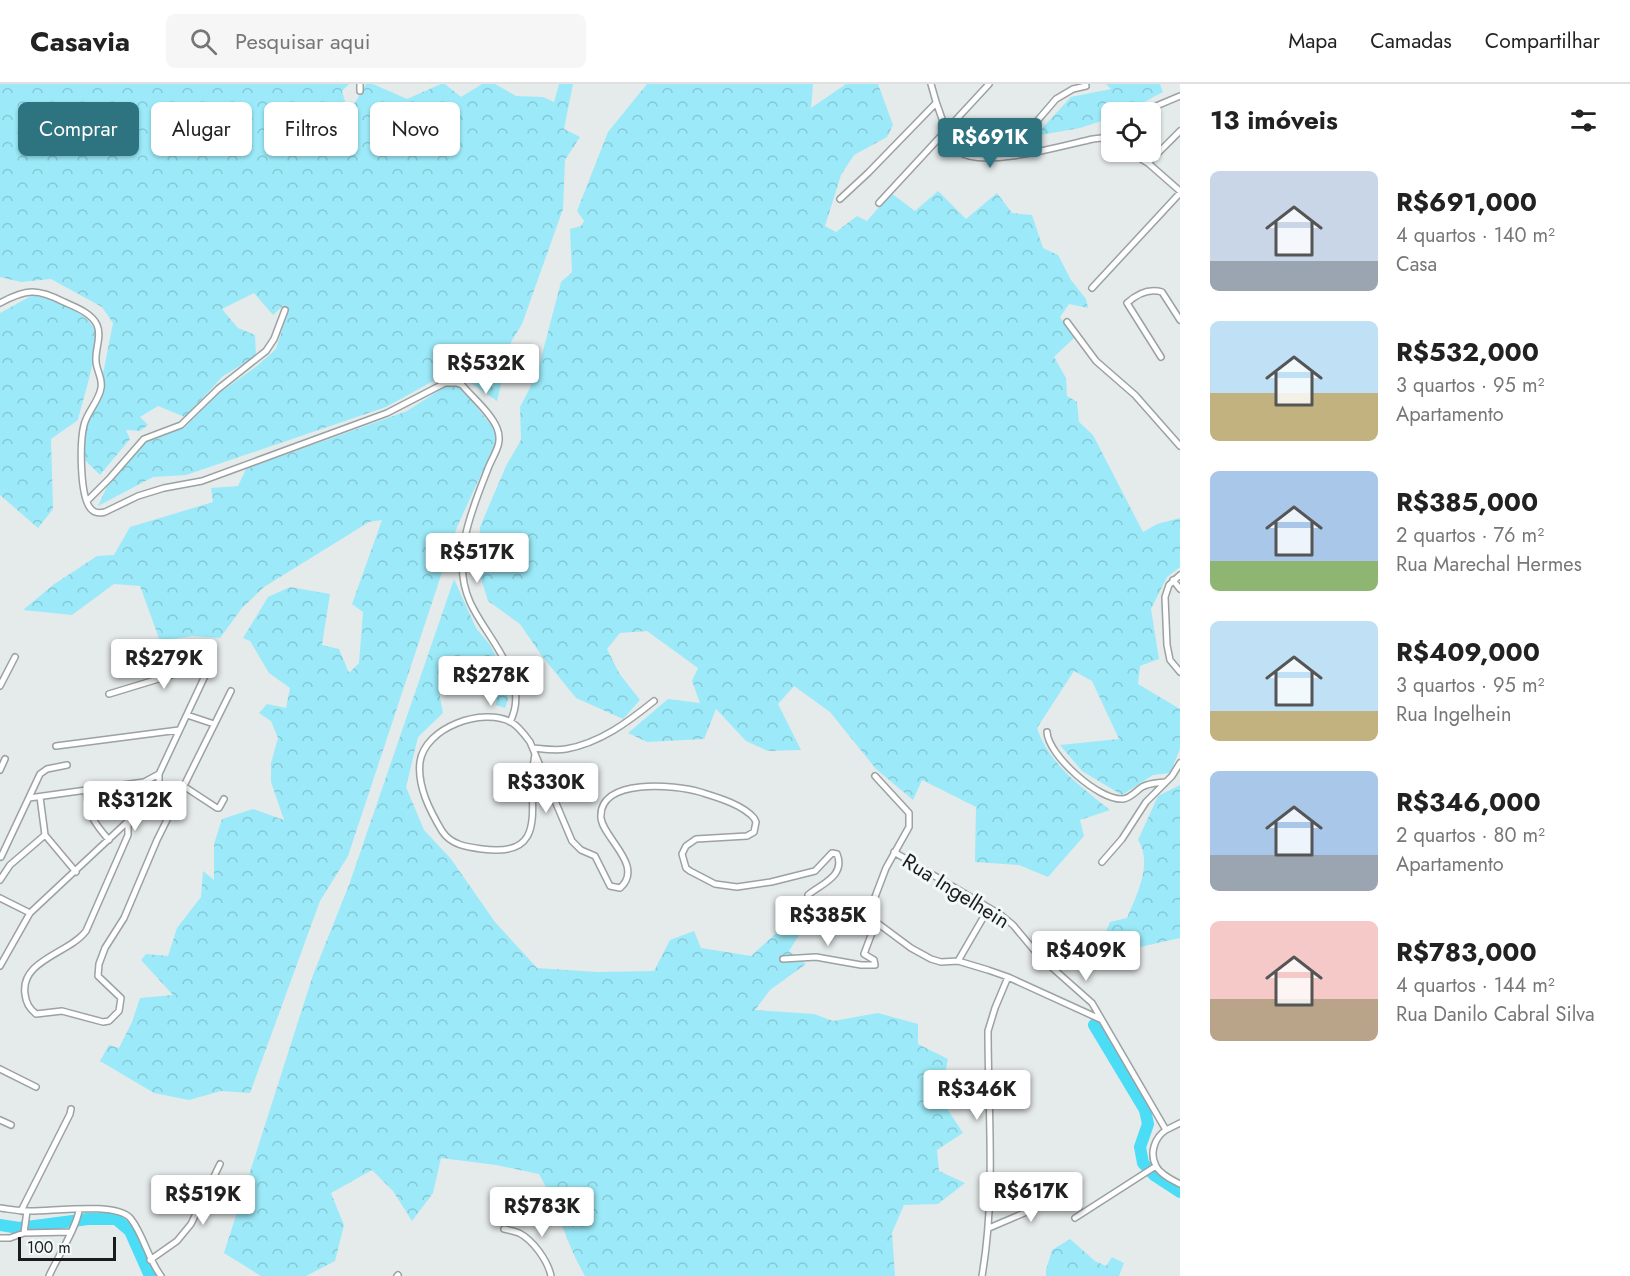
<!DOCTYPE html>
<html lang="pt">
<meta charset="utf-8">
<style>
:root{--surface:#fff;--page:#f6f6f6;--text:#222;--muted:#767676;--line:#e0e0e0;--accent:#2d7380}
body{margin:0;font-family:Jost,sans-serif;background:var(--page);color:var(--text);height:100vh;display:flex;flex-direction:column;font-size:22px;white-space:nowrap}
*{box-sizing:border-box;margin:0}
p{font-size:20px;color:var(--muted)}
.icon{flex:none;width:33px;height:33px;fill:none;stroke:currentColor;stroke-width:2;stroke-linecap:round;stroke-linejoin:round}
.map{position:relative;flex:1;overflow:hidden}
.drawer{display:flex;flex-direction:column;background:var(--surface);width:450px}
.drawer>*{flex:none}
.banner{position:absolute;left:18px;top:18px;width:570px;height:54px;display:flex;gap:12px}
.controls{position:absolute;left:1101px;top:18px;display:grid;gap:12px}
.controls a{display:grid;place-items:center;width:60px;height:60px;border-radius:9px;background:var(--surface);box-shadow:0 2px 4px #0004;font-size:30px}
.scale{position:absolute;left:18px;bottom:15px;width:98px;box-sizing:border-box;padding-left:6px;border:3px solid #1a1c1c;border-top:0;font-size:16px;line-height:21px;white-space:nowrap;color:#1a1c1c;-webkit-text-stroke:4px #f3f8f9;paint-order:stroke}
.price{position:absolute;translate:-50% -51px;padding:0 14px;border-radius:6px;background:#fff;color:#222;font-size:20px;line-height:39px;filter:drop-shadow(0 2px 3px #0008)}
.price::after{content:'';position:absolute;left:50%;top:36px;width:18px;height:14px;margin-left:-9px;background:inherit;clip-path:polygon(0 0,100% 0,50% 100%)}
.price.selected{background:var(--accent);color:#fff}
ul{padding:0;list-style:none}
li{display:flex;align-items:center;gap:18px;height:150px;padding:0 30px}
li span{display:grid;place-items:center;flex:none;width:168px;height:120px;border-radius:9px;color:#555}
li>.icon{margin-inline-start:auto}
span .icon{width:72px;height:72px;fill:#fffc;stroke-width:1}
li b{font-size:26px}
h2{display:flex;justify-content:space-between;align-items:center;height:72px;padding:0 30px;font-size:26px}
.tag{padding:0 21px;border-radius:9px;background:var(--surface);box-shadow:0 2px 4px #0004;font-size:21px;line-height:54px}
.tag.selected{background:var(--accent);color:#fff}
header{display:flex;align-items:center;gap:36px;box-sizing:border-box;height:84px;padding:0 30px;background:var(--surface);border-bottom:2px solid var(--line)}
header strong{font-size:28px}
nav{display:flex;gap:33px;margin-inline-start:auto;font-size:21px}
.search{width:420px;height:54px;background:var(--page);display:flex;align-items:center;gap:15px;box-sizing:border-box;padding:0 21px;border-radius:9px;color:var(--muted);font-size:22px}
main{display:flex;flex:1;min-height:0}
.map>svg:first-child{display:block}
.forest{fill:url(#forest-crowns)}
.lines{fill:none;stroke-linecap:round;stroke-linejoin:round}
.river{stroke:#4bdcf6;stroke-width:12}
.minor-casing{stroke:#9ca1a2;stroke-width:8}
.minor{stroke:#fff;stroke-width:5}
.labels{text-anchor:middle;stroke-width:6;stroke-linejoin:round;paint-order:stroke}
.street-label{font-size:21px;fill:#1a1c1c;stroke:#f3f8f9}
</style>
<header>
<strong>Casavia</strong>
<div class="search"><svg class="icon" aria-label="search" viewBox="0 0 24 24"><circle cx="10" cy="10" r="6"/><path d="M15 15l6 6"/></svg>Pesquisar aqui</div>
<nav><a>Mapa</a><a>Camadas</a><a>Compartilhar</a></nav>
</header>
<main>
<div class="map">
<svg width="1180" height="1192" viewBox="0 0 1180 1192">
<defs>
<pattern id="forest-crowns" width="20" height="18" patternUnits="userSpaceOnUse" patternTransform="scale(1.5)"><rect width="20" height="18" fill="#9ceaf9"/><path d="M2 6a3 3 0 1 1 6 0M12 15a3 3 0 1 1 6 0" fill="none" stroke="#86c8d5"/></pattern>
</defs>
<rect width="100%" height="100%" fill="#e5eaeb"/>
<!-- forest -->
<path class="forest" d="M0 0H349L342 7 352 42 355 39 353 22 366 0H373L407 15 441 0H445L461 13 482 0H495L516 12 543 13 554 18 559 0H573L564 45 580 53 565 76 563 125 522 240 511 258 497 317 459 291H444L386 323 186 391 153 393 98 422 110 396 144 354 184 344 218 310 257 282 276 265 288 227 284 221 273 231 254 209 222 225 238 244 255 251 256 272 223 292 185 333 158 322 140 333 148 341 140 347 126 346 130 355 100 391 85 376 84 350 104 285 113 239 102 223 51 195 21 198 0 193Z
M647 0H813L811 24 846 0H878L893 41 887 53 854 71 841 91 825 142 836 148 857 132 867 137 891 109 915 127 938 107 966 135 997 109 1012 129 1032 131 1043 164 1058 171 1071 196 1086 215 1088 224 1069 220 1060 233 1074 254 1054 273 1066 294 1067 312 1077 318 1079 338 1093 351 1143 448 1157 440 1180 434V483L1167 493 1151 525 1159 575 1140 582 1138 600 1180 625V665L1170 689 1153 691 1122 711 1082 687 1060 661 1119 655 1092 597 1074 587 1037 644C1049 680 1081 703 1110 726L1080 736 1084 752 1048 793 1019 781 975 778 976 723 922 696 913 716 876 685 830 628 794 602 778 620 801 666 768 667 746 657 716 625 704 655 647 658 628 649 668 615 700 619 692 597 698 584 647 547 620 549 607 565 619 589 640 616 623 635 576 614 542 572 520 540 488 517 478 485 480 443 506 382 521 356 520 323 537 290 561 198 572 188 570 145 581 142 584 137 577 127 608 48Z
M1106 0H1160L1163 8 1125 28H1112L1111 34 1080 44 1035 52 1071 13 1111 5Z
M33 211C49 215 92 229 95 248 99 267 83 315 78 336L51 355 53 425 38 444 0 411V229Z
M453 300 460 302 497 349 494 362 457 443 348 772 320 817 250 1009 221 1007 189 1016 154 1009 100 977 109 961 119 964 132 938 140 914 173 911 141 876 146 870 168 872 177 844 201 813 203 787 214 796V760L222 735 253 725 284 736 271 698V679L278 654 271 637 259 629 267 620 286 624 290 604 269 589 250 557 243 554 268 513 290 503 330 510 322 561 339 565 349 589 359 579 363 528 352 520 382 436 369 438 264 503 242 524 220 554 192 552 160 557 140 502 114 500 72 531 23 526 53 501 97 472 114 471 130 443 213 418 211 404 238 402 246 385 407 327 443 304Z
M454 495 476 544 490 561 506 592 508 615 505 624 496 621 498 597 485 584 467 587 452 579 438 602 443 629 418 653 406 703 424 746 451 775 495 838 537 884 597 888 654 887 670 856 694 847 701 864 751 872 782 844 801 848 789 867 806 880 770 906 755 926 814 930 833 937 878 929 918 940V960L948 975 940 1014 963 1049 937 1066 939 1087 965 1099 938 1120 904 1121 892 1149 895 1192H585C566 1160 558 1123 539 1090L496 1081 441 1074 433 1109 412 1137 393 1107 372 1086 331 1109 344 1141 335 1177 306 1192H261L224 1169 313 891 349 801Z
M1180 701V854L1109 870 1102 857 1110 838 1127 834C1137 810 1153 780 1138 756L1158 712Z
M1070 1155 1095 1177 1106 1182 1112 1173 1124 1179 1119 1192H1046V1186L1052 1166Z"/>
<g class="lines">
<!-- river -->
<path class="river" d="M1094 941 1145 1026 1148 1040 1140 1063 1143 1079 1154 1091 1180 1108
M0 1141 19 1144 88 1135H116L130 1147 150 1192"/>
<!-- minor casing -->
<g class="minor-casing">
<path id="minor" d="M931 0C935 16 948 58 960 68 983 85 1065 61 1093 55L1101 54 1112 58
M360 7V0
M1142 28 1180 12
M1101 54 1112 47
M1130 68 1148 79 1180 107
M1007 72 1056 15 1073 5 1086 2
M1148 79 1180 47
M840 115 868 89 936 19
M879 119 989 0
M1092 204 1180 109
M0 219C26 205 37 204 64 218 75 223 92 229 97 241 102 252 95 265 96 277 96 286 103 294 101 304 99 317 87 328 84 341 80 357 79 415 92 426 96 430 101 429 105 428L138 412 164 404 202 397 387 329 445 299H457L462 301C473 314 490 328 497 344 503 359 495 368 489 382 473 423 450 474 470 518 486 554 532 595 510 638
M1067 238 1096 277 1135 311 1180 362
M1161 273 1127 219C1137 210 1149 204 1162 208L1180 236
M88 416 110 394 144 355 181 341 218 305 266 267 274 255 285 226
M1180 491 1169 501 1165 513 1167 561 1170 576 1180 588
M1173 496 1180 505
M0 602 15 573
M109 610 211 579
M187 631 214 640
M1047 648C1048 671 1099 717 1123 715 1131 714 1136 707 1142 703 1149 699 1157 699 1165 698
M56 662 179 646
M533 664C543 665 555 667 566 665 600 659 628 638 654 617
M535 670C534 679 531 689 532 698 533 738 539 773 482 765 467 763 451 761 442 747 430 727 417 702 420 678 425 643 483 623 511 638 518 642 525 651 530 658L572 757 581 766 595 772 610 802 620 804C645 782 603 754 601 734 598 693 676 701 700 708 716 713 742 720 754 734L756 738 754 748 747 752 696 755 686 762 682 770 686 784 690 787 715 800 737 803 771 798 815 787 832 769 837 770C846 792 821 800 808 811V817L812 822 867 834 876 838 911 864 931 875 941 878 958 877 988 886 1008 893 1100 935
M0 686 5 675
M144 698 149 718
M185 703 217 724H219L224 715
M86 707C89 731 93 738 109 756
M40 713 45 751 76 788
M29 714 144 698 159 690
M128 738V751L86 847C70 869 20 876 25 910 26 919 29 924 36 930L62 927 103 938 109 937 119 927 121 914 98 892 99 880 105 864 124 834 157 756 231 607
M894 768 1001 831 1013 841 1039 872 1092 919 1166 1046C1155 1053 1149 1069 1156 1082 1160 1090 1172 1096 1180 1100
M1 773 40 690 47 685 67 681
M1102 778 1122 755 1146 718 1172 692 1180 679
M0 796 10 781 45 751
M0 814 30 829
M867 834 886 784 909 743V729L875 692
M783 875 816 873 861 881H875L874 876 864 870 876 838
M958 877 983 834
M0 882 30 829 156 711 159 704V690L211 579
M0 985 36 1003
M0 1036 11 1041
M1166 1046 1180 1039
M0 1124C9 1125 18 1127 28 1127 50 1128 117 1117 131 1135 144 1152 148 1175 161 1192
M21 1127 70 1030 71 1025
M1075 1134 1156 1082
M989 1144 1064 1112
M504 1145C509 1146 514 1147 519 1149 533 1156 548 1177 551 1192
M24 1149 27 1127
M0 1154H10L24 1149 70 1148
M150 1176 177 1157 191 1140 220 1080
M49 1192C57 1174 77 1143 79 1126
M397 1192 398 1191
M982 1192C996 1111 988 1028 988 947L995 924 1008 893"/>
</g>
<!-- minor -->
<use href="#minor" class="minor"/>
</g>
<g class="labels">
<!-- street labels -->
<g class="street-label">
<text transform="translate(956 807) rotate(32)" y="7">Rua Ingelhein</text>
</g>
</g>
</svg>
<div class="controls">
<a><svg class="icon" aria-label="locate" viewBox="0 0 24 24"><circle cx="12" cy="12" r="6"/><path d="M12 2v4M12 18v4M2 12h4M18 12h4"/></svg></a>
</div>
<div class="scale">100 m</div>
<b class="price selected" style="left:990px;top:85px">R$691K</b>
<b class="price" style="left:486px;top:311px">R$532K</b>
<b class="price" style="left:477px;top:500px">R$517K</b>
<b class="price" style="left:164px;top:606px">R$279K</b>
<b class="price" style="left:491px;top:623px">R$278K</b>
<b class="price" style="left:546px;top:730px">R$330K</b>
<b class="price" style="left:135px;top:748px">R$312K</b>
<b class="price" style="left:828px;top:863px">R$385K</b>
<b class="price" style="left:1086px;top:898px">R$409K</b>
<b class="price" style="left:977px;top:1037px">R$346K</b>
<b class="price" style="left:1031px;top:1139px">R$617K</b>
<b class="price" style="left:203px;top:1142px">R$519K</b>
<b class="price" style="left:542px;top:1154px">R$783K</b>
<div class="banner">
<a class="tag selected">Comprar</a>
<a class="tag">Alugar</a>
<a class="tag">Filtros</a>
<a class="tag">Novo</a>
</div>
</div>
<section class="drawer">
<h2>13 imóveis<svg class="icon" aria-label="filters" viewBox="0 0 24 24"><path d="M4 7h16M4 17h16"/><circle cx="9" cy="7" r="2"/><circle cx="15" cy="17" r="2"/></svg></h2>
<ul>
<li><span style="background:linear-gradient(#c9d6e8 75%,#9aa5b1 0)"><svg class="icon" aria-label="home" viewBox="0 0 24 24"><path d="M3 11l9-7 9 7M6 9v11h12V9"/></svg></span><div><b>R$691,000</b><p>4 quartos · 140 m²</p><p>Casa</p></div></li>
<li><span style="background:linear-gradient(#bfe0f5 60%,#c2b280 0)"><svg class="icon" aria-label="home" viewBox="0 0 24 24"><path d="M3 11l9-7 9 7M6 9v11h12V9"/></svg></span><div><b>R$532,000</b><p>3 quartos · 95 m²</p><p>Apartamento</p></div></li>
<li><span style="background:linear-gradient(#a9c7e8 75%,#8fb573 0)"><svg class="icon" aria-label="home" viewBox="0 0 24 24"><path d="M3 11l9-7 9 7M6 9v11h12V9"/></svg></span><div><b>R$385,000</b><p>2 quartos · 76 m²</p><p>Rua Marechal Hermes</p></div></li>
<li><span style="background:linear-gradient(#bfe0f5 75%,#c2b280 0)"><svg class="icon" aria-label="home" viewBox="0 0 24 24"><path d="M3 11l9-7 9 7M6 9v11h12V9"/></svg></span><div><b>R$409,000</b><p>3 quartos · 95 m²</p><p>Rua Ingelhein</p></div></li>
<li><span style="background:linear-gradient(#a9c7e8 70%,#9aa5b1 0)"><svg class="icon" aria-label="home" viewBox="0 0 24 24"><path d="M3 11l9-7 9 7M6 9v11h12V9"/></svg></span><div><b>R$346,000</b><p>2 quartos · 80 m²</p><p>Apartamento</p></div></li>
<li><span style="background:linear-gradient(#f6c9c9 65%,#b9a48a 0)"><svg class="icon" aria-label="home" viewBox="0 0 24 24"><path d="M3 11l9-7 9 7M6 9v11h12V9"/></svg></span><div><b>R$783,000</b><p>4 quartos · 144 m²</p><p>Rua Danilo Cabral Silva</p></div></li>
</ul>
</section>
</main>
